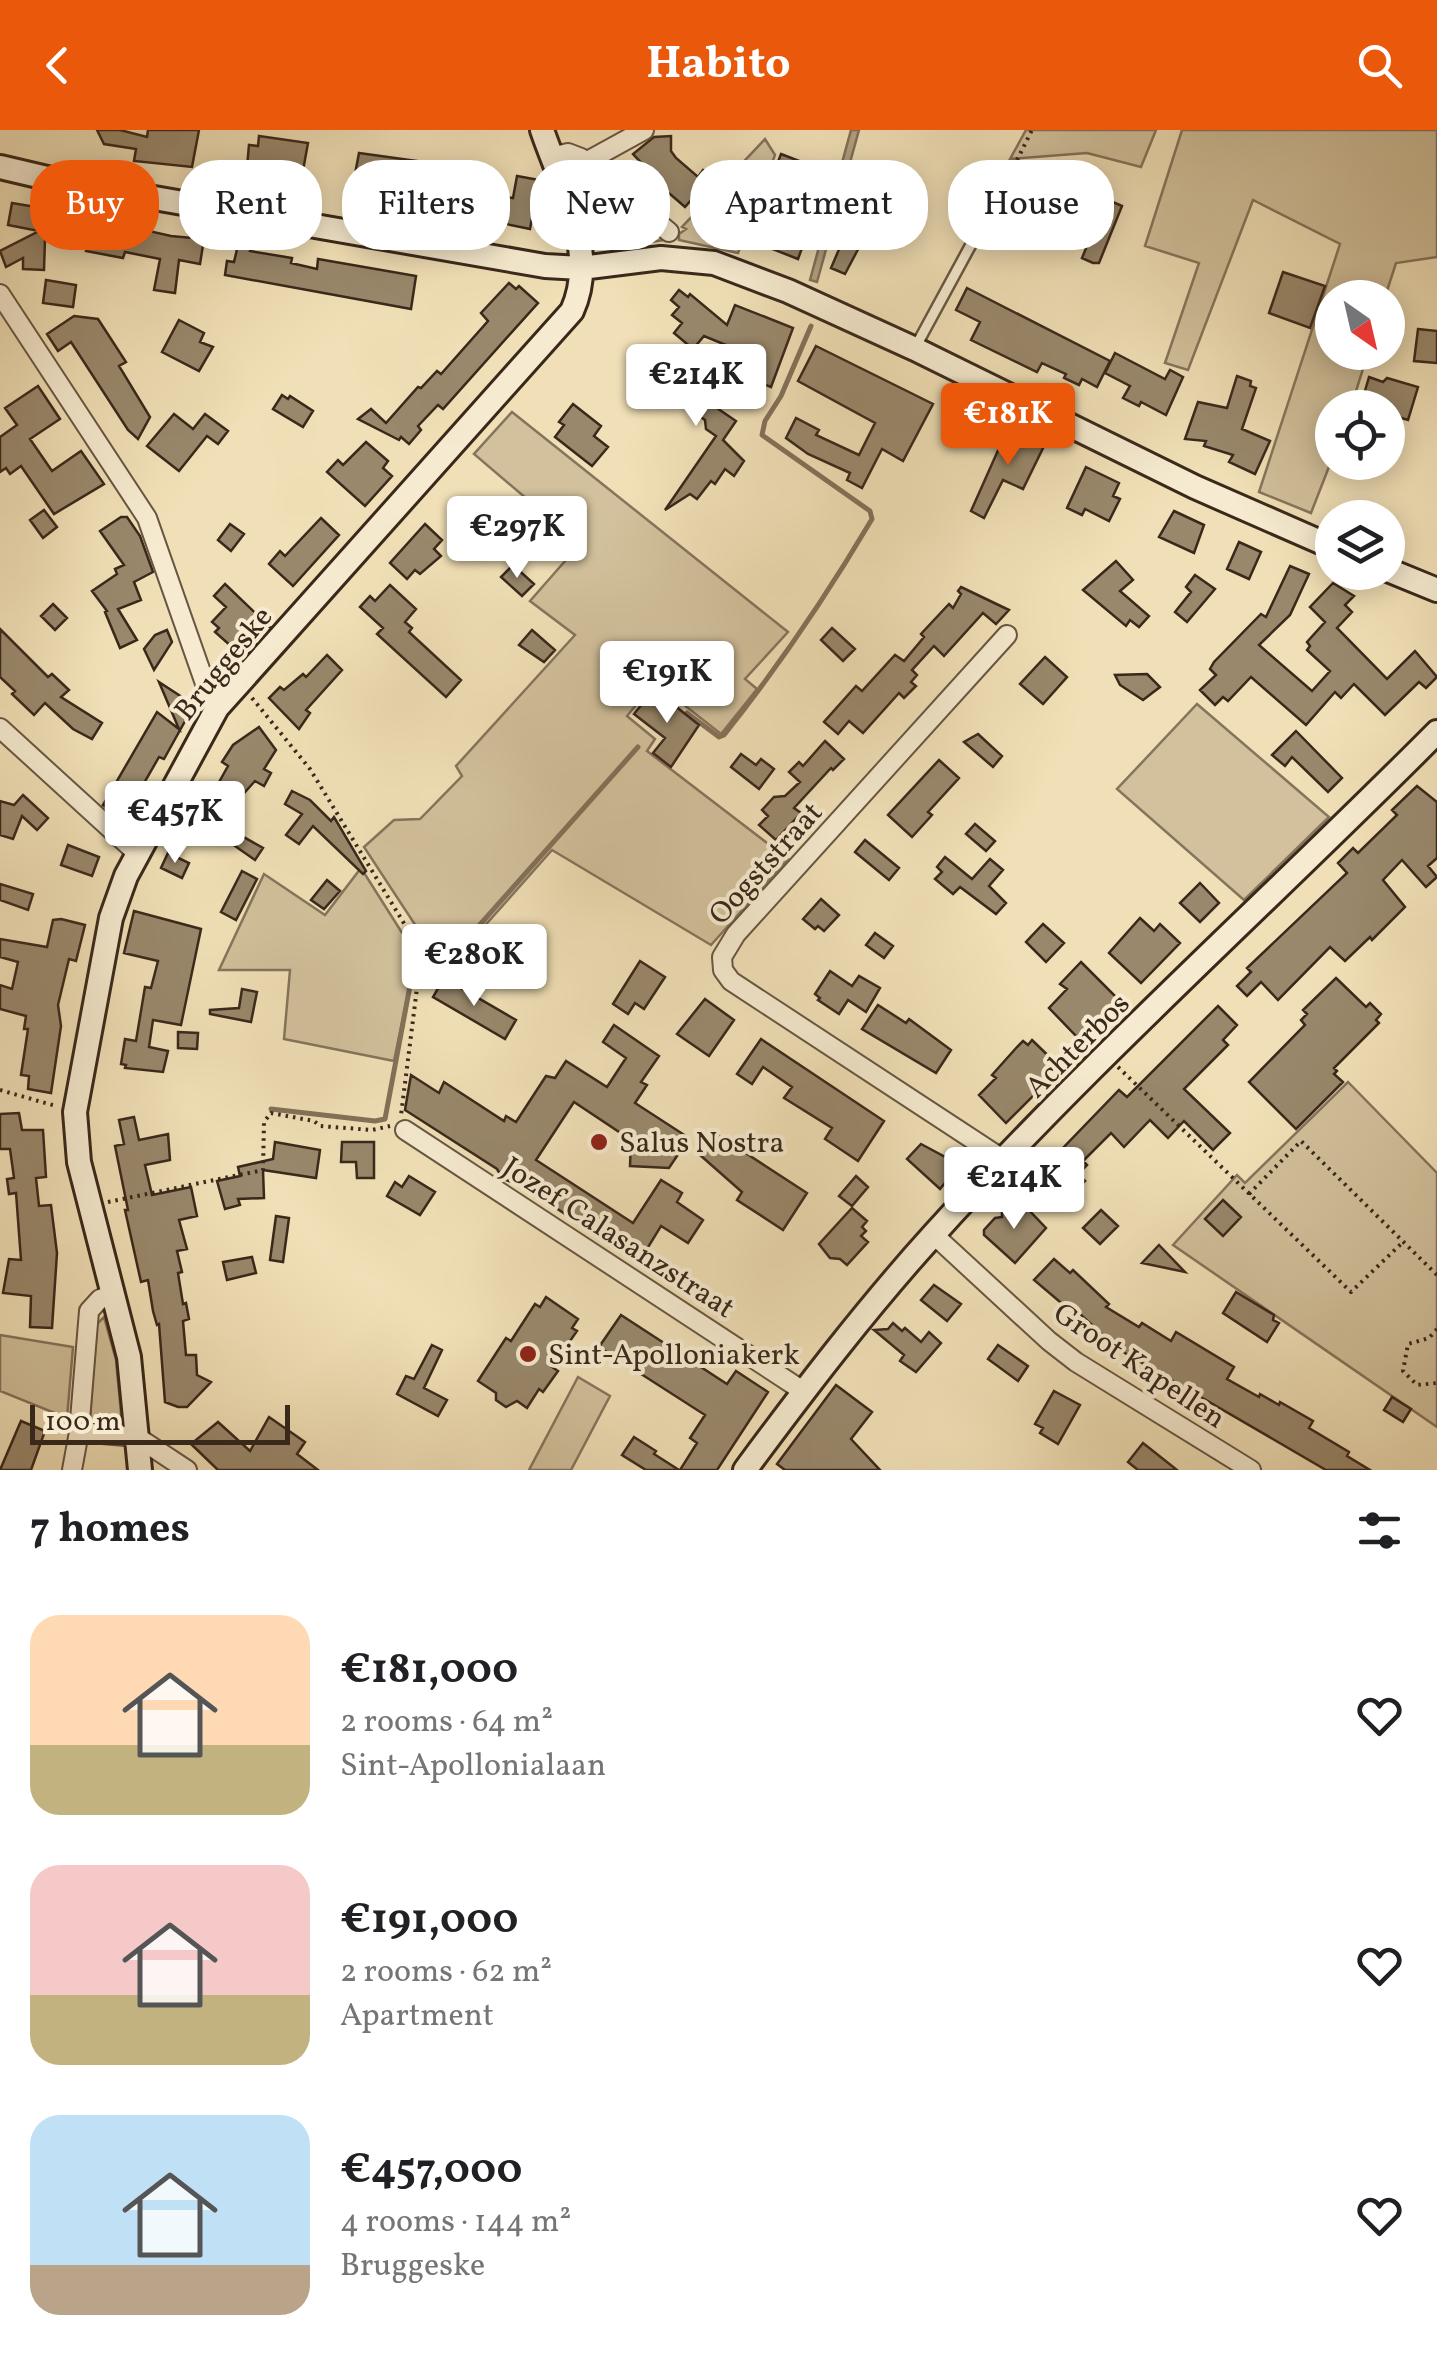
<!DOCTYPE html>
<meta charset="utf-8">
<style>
:root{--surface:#fff;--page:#f6f6f6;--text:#202124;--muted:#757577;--accent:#ea580c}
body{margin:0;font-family:Vollkorn,serif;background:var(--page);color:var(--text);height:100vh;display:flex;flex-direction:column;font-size:38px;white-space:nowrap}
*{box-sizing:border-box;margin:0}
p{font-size:32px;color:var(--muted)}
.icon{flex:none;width:55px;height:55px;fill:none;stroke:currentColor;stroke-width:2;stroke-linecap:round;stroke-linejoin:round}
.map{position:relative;height:1340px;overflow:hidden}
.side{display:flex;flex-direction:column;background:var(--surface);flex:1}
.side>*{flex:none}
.guide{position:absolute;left:30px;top:30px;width:1378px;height:90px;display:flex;gap:20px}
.needle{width:65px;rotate:146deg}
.tools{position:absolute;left:1315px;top:150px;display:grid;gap:20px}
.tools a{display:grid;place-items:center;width:90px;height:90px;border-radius:50%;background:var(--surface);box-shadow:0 5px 25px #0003;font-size:50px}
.scale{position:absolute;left:30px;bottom:25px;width:260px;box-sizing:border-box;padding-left:10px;border:5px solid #3a281b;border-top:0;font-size:28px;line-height:35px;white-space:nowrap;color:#3a281b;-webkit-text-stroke:8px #f6ebd0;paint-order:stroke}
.price{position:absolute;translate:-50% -85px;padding:0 22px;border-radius:10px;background:#fff;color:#222;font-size:32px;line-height:65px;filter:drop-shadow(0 2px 5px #0008)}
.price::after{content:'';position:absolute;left:50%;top:60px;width:30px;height:22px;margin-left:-15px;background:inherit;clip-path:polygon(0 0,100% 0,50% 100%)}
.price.current{background:var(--accent);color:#fff}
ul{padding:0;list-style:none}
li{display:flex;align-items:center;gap:30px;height:250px;padding:0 30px}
li span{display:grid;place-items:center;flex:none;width:280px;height:200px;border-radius:30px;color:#555}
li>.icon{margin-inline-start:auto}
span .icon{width:120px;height:120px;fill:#fffc;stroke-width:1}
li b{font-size:42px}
h2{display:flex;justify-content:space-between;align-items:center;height:120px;padding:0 30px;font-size:42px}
.tag{padding:0 35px;border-radius:40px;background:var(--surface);box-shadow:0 5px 25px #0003;font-size:35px;line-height:90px}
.tag.current{background:var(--accent);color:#fff}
header{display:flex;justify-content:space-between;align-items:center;height:130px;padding:0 30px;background:var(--accent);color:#fff;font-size:45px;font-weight:700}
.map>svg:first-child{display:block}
.green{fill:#d2c19c;stroke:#86745c;stroke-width:2.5}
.water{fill:#b3a182;stroke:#837159;stroke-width:2.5}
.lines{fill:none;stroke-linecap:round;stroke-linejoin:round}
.stream{stroke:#837159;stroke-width:5}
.building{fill:#99886c;stroke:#3a281b;stroke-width:2.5}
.lane-casing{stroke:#685642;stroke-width:14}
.street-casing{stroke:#685642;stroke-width:22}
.secondary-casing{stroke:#3a281b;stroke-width:28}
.path{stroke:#3a281b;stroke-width:4;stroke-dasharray:2.5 5;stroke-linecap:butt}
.lane{stroke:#f6ebd0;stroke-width:9}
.street{stroke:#f6ebd0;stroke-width:18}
.secondary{stroke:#f6ebd0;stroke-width:22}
.poi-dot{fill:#8f2418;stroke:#f6ebd0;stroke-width:4}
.labels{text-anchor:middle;stroke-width:8;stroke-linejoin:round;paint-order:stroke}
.street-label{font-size:30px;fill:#3a281b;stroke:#f6ebd0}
.poi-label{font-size:30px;fill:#3a281b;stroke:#f6ebd0;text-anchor:start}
</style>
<header><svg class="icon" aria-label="back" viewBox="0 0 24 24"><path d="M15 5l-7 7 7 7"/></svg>Habito<svg class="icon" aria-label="search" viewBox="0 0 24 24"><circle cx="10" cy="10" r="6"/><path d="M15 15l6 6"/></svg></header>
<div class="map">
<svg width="1437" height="1340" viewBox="0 0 1437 1340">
<rect width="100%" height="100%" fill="#f1e0b7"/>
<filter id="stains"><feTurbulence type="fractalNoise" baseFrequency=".002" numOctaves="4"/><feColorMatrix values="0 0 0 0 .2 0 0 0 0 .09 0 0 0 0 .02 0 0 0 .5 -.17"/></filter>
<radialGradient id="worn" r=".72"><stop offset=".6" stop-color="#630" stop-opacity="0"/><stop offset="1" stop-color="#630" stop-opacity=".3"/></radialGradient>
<!-- green -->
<path class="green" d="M1026 0H1156L1141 37 1087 23 1010 29Z
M1182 0H1437V127L1396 133 1385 167 1332 168V222L1368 223 1351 277 1332 278V329L1311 383 1259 362 1340 114 1253 70 1188 240 1165 233 1199 133 1145 116Z
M765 9 775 25 738 123 679 110V104L686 99 682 97Z
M584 40 631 82 633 105 667 104 669 109 616 118 602 115 572 44Z
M512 282 788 502 745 549 757 559 721 604 655 552 627 586 655 609 647 621 788 729 711 815 552 720 449 836 427 813 364 717 394 690 420 689 462 646 456 636 575 505 530 471 580 414 474 324Z
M1197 574 1329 687 1244 770 1117 659Z
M361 738 411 817 413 839 394 931 284 909 290 840H219L264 744 325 785Z
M1348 952 1437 1043V1297L1173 1115 1237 1045 1245 1053Z
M104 1187 116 1230 122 1294 116 1298 91 1295 90 1288 97 1194Z
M0 1205 73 1217 67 1288 0 1261Z
M578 1247 610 1266 571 1340H529Z"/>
<!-- water -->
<path class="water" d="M851 0H859L817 152 810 150Z"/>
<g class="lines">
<!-- stream -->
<path class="stream" d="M687 583 719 607 724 605C779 536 827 465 872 389L870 381 762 305 765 291 781 266 811 196
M422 823 445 830 452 826 638 617
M271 979 375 991 385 989 416 824"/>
</g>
<!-- building -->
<path class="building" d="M97 0H120L147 7 148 0H199L192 37 134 31 136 19 104 14Z
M259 6 308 13 300 57 246 48 249 15 258 16Z
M671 6V21L676 28 698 47 703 40 720 55 708 67 700 60 685 77 648 45 650 42 633 24 654 7Z
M359 23 475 39 473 51 485 53 483 63 513 68 517 46 539 50 530 99 482 89 483 86 466 83 467 75 389 62 387 72 371 69 375 48 355 44Z
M781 24 825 41 820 54 776 37Z
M1025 38 1048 42 1043 74 1020 71Z
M885 56 898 62 875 113 864 108 845 144 831 138 852 89 867 95Z
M1106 69 1122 76 1099 133H1093L1082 128Z
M12 73 60 81V84L93 92 149 97 153 102 171 106 204 109 200 134 179 130 175 163 154 160 160 129 125 122 123 128 86 121 87 116 45 109 44 140 23 139V128L6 137 0 121 39 101 8 95Z
M764 82 784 90 782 98 806 107 798 129 752 111Z
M238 115 251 117 250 121 292 128 291 133 317 139 318 129 416 146 411 179 225 145 227 131 234 132Z
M1283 142 1325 156 1310 198 1269 183Z
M46 150 76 155 73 177 43 173Z
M509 153 516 159 519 156 538 173 443 279 438 275 418 296 421 300 409 314 401 307 399 310 358 289 371 279 386 293 418 257 421 258 437 241 441 244 488 191 481 183Z
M967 158 1110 231 1097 257 1082 249 1079 255 1064 248 1066 244 1042 233 1037 242 971 210 980 192 956 180Z
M679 160 688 167 690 164 727 195 735 175 793 198 771 257 734 242 743 222 704 206 693 219 674 203 682 193 672 185 679 177 671 170Z
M74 186 98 189 126 232 119 236 150 287 138 309 128 300 71 212 58 221 47 204Z
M179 190 204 203 200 212 213 217 199 241 162 222Z
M1418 199 1437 201V233L1414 231Z
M816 216 933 274 903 331 882 319 862 358 847 350 850 343 808 324 786 308 796 288 819 300 816 305 859 325 875 293 798 251Z
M640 219 649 226 652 224 674 241 670 246 736 291 723 310 744 331 734 346 725 339 715 354 711 351 697 369 690 364 665 380 716 306 706 299 705 290 652 254 656 248 632 230Z
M1115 223 1165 249 1170 240 1183 247 1166 285 1141 272 1139 276 1123 268 1130 256 1105 243Z
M1237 246 1251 251 1250 256 1256 258 1242 299 1270 311 1255 344 1229 332 1233 325 1204 316 1206 311 1185 309 1198 272 1227 278Z
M1369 247 1383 252 1387 248 1418 257 1408 290 1388 284V278H1360Z
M38 256 60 289 30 309 52 341 81 321 104 354 54 384 21 336 10 344 6 338 0 342V307L17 295 5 278Z
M282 265 288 269 290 266 313 281 303 297 273 279Z
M573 274 601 296 594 306 608 317 592 336 555 307 564 295 559 292Z
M174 284 193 299 205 284 228 301 218 314 207 306 179 341 147 316Z
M1008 298 1044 316 1023 359 1003 350 984 388 971 381Z
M366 312 388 331 383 338 392 346 365 376 327 342 338 330 343 335Z
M1086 337 1119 353 1113 366 1120 369 1109 391 1085 379 1082 385 1067 378Z
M485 372 522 401 505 420 478 396 481 392 473 385Z
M44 380 57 397 43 408 30 390Z
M1174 381 1204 395 1194 423 1159 407Z
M121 387H127L140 406 153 442 134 452 141 470 118 479 137 510 120 518 105 482 107 481 92 461 117 444 115 439 124 435 100 401Z
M321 388 339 405 293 456 269 434 280 421 285 426Z
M230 394 244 404 231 421 218 410Z
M425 394 442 410 434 419 441 426 420 444 415 440 407 449 390 433Z
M1239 412 1261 422 1249 449 1227 439Z
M1116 431 1133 450 1120 461 1149 486 1139 497 1130 490 1126 496 1083 460Z
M513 435 534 454 522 466 501 447Z
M1290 436 1309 444 1290 485 1259 515 1312 561 1330 541 1307 520 1310 516 1307 512 1325 492 1310 477 1333 453 1354 466 1345 475 1352 482 1337 498 1387 549 1415 521 1437 547 1426 558 1419 552 1385 585 1354 554 1341 568 1335 562 1306 595 1251 547 1228 571 1223 567 1215 575 1200 560 1216 545 1210 539 1214 532 1261 484 1266 487Z
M1195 445 1215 459 1187 492 1175 482 1191 462 1186 457Z
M225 454 270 497 253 494 232 517 215 502 219 498 212 492 226 477 214 466Z
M390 455 416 479 405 492 412 498 409 502 461 550 446 567 377 504 383 498 360 477 370 466 375 471Z
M961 457 1009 480 996 494 983 483 944 526 934 516 912 540 917 545 911 552 916 556 904 568 899 563 863 603 849 591 838 604 824 592 856 556 862 561 895 525 904 531 924 507 921 504 949 474 953 478 961 464 958 461Z
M53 474 67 488 55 500 41 486Z
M832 498 855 519 843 531 821 510Z
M0 499 48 547 52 544 69 560 61 567 102 593 92 609 73 599 45 573 34 585 12 564 15 561 0 547Z
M167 500 172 512 154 540 144 519 155 505Z
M532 500 555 520 544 532 519 515Z
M327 525 342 540 306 580 310 583 299 599 269 568 280 557 284 560 303 544 306 547Z
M1045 527 1067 547 1043 574 1020 554Z
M1147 544 1160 557 1143 570 1120 555 1115 545Z
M159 552 194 575 164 629 159 627 124 688 103 675 157 582 179 599Z
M654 559 699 595 671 637 653 623 665 608 634 584Z
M259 597 276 620 264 639 271 643 264 656 255 651 237 671 243 674 230 697 203 681 228 636 222 632 233 615Z
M1296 601 1342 648 1328 662 1292 627 1285 636 1272 625Z
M978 604 1002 626 993 637 964 612Z
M825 611 844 629 833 640 831 638 794 678 801 683 776 710 759 695 768 686 762 680 774 667 785 666 800 652 789 642 799 632 803 636Z
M741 624 756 635 761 629 774 639 759 659 731 637Z
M939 630 959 648 928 682 932 685 912 707 888 685Z
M1417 656 1437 672V728L1428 736 1437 747 1426 757 1402 730 1383 750 1405 777 1372 810 1370 807 1345 831 1330 817 1278 870 1261 852 1247 866 1237 856 1251 842 1247 838 1347 743 1338 733 1353 718 1358 723 1397 685 1392 680Z
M292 661 310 670 331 691 334 687 366 741 363 744 313 696 299 714 286 705 302 684 285 674Z
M23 665 48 688 37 700 22 686 13 709 0 705V671L14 675Z
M210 688 263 718 255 730 205 695Z
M975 694 995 711 986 721 966 704Z
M865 710 899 738 889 750 855 722Z
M68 715 99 727 92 746 61 735Z
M168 723 189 733 182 748 161 738Z
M945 727 972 749 990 729 1003 740 989 756 1006 773 996 784 960 757 953 764 935 749 942 742 937 737Z
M242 741 257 749 236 790 221 782Z
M327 750 340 761 324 779 311 770Z
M1200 753 1219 773 1200 792 1180 773Z
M0 754 33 764 28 780 0 770Z
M821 769 839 785 824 801 818 796 815 799 803 789Z
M134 781 201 799 181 895 153 890 149 917 168 921 163 942 125 938 126 935 121 934 125 909 136 911 145 857 151 858 158 831 124 823Z
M1140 788 1154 801 1160 794 1180 813 1141 853 1109 823Z
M61 789 85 795 76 831 69 829 58 875 61 896 51 963 28 959 29 946 21 945 28 899H24L26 886 0 879V855L12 859 18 832 0 827V809L47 817 53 790Z
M1043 794 1064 813 1046 832 1026 812Z
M875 803 893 816 884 828 866 815Z
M640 831 665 847 644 879 635 873 628 884 613 874Z
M1081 832 1121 872 1107 886 1111 891 1099 902 1091 895 1078 908 1049 878 1067 859 1060 854Z
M830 841 852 856 859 846 880 858 866 882 848 870 839 884 818 870 820 868 815 864Z
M444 848 516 890 505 909 433 867Z
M1336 848 1366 877 1370 873 1381 884 1376 890 1379 893 1334 938 1337 941 1334 944 1343 952 1296 999 1249 952 1305 895 1301 890 1307 884 1303 880Z
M242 859 257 862 251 892 210 884V880L239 878Z
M705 869 734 890 709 926 677 904Z
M878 875 906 893 909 889 951 920 936 943 862 899Z
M1218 876 1237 895 1223 910 1228 915 1184 959 1230 1003 1213 1020 1184 991 1168 1008 1150 990 1124 1017 1111 1003 1083 1031 1087 1035 1078 1044 1085 1051 1073 1062 1077 1066 1064 1079 1034 1048 1119 960 1127 967Z
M614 895 659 926 641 952 647 955 635 973 689 1008 669 1038 630 1036 631 1010 574 972 536 1030 633 1093 661 1050 682 1063 677 1072 703 1090 688 1113 661 1096 647 1119 642 1120 635 1130 521 1055 503 1049 497 1039 405 980 411 945 439 963 444 952 504 991 506 986 516 992 546 946 555 948 566 931 607 957 626 928 603 912Z
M178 902 198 903 197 919 178 918Z
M761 909 884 991 858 1031 825 1009 832 998 784 968 792 957 763 937 752 954 737 944Z
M1032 910 1061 938 1006 993 979 965 996 948 992 945 1017 917 1023 911 1028 915Z
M19 983 22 1000H43L46 1047 36 1048 39 1076 51 1075 57 1123 52 1198 30 1197 31 1166 3 1163 9 1129 21 1130 16 1063 9 1064 7 1049 14 1048 10 1019H0V984Z
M134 987 139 1010 168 1004 170 1030 145 1035 152 1065 191 1057 197 1086 179 1090 187 1119 177 1121 182 1142 178 1143 183 1174 186 1173 189 1189 183 1191 186 1225H196L197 1245 211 1252 187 1277H178L165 1272 159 1194 157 1195 153 1181 148 1150 141 1152 125 1080H128L115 1016 124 1014 119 990Z
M715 1003 807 1063 783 1100 737 1070 742 1062 700 1025Z
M275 1012 320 1020 316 1048 263 1040 264 1068 238 1069 240 1075 225 1079 217 1051 240 1046 238 1037 273 1029Z
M342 1012H374V1048H357L356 1032H341Z
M921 1014 960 1035 940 1059 907 1029Z
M409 1046 435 1062 420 1085 387 1066 395 1052 402 1057Z
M856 1046 868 1057 852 1076 839 1066Z
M1223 1070 1241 1087 1223 1106 1205 1089Z
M1008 1074 1018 1082 1024 1075 1046 1098 1015 1133 984 1105V1100L995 1088 1002 1087V1080Z
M852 1078 867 1091 862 1097 866 1101 861 1106 868 1112 847 1135 840 1129 830 1128 819 1114Z
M1101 1080 1118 1096 1100 1114 1083 1098Z
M276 1086 289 1088 283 1132 270 1130Z
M1159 1115 1185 1142 1142 1133Z
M252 1127 256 1143 227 1150 223 1132Z
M1054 1129 1070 1143 1073 1140 1109 1174 1106 1177 1139 1197 1142 1193 1171 1211 1176 1202 1234 1237 1227 1249 1259 1267 1260 1264 1279 1275 1280 1272 1313 1291 1309 1298 1349 1322 1347 1326 1370 1340H1326L1101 1209 1103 1205 1069 1174 1066 1177 1034 1150Z
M934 1155 961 1174 947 1191 921 1170Z
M1236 1162 1274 1185 1273 1190 1279 1193 1267 1212 1223 1183Z
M546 1167 578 1189 572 1198 577 1201 552 1237 558 1241 543 1262 539 1259 527 1278 517 1271 506 1277 496 1270V1263L478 1251 506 1208 511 1211 535 1174 540 1177Z
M621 1185 727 1254 736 1241 768 1262 717 1340H680L697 1313 690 1308 705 1285 599 1217Z
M893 1193 902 1201 905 1198 921 1212 929 1202 941 1213 916 1242 900 1231 904 1225 874 1200 888 1199Z
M432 1215 442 1220 424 1258 447 1270 438 1286 397 1264 406 1246 414 1249Z
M998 1215 1028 1236 1018 1251 988 1229Z
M836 1255 872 1282 851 1309 880 1340H785L777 1334Z
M1054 1261 1080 1275 1058 1314 1040 1303 1043 1298 1035 1294Z
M1392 1267 1411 1279 1403 1292 1384 1280Z
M269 1287 305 1312 297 1324 318 1340H218L191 1314 218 1292 250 1321Z
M21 1291 45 1301 31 1340H0Z
M634 1307 656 1321 654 1324 679 1340H646L622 1325Z
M1143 1313 1177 1340H1138L1128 1332Z"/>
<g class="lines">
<!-- lane casing -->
<g class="lane-casing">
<path id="lane" d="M916 216 1012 39"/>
</g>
<!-- street casing -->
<g class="street-casing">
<path id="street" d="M551 27 568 23 581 28 669 102
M586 32 644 0
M0 164 147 388 208 562 217 578
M0 598 137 723
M405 1000 803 1261
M1004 1030 731 851 723 840 722 827 736 804 1007 505
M934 1105 1049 1211 1076 1232 1251 1340
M79 1302 137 1307 187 1340
M72 1340 79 1302 89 1181 100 1169 114 1164"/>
</g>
<!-- secondary casing -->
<g class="secondary-casing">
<path id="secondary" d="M0 37 68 53 545 136 581 138 661 128 714 133 788 161 915 219 1195 357 1332 417
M1388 440 1437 460
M140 1340 129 1227 79 1032 75 982 111 788 126 746 217 578 572 181C599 122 561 56 542 0
M745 1340C805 1259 866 1179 934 1104 1093 928 1270 770 1437 602"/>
</g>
<!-- path -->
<path class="path" d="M1017 30 1032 0
M1356 442 1370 448
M252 568 310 639 419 818 418 850 401 985
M1118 937 1351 1162 1403 1112
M0 960 56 976
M1249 1064 1301 1011 1437 1145
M108 1072 263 1040 264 992 271 983 314 991 320 996 372 1000 390 996
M1437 1199 1429 1208 1408 1214 1403 1241 1417 1255 1437 1253"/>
<!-- lane -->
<use href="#lane" class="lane"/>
<!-- street -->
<use href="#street" class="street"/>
<!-- secondary -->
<use href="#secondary" class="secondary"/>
</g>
<!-- markers -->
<g class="poi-dot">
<circle cx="599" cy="1012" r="10"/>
<circle cx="528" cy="1224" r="10"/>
</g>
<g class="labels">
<!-- street labels -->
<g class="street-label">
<text transform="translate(223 533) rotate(-51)" y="10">Bruggeske</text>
<text transform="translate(765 733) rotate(-48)" y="10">Oogststraat</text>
<text transform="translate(1077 915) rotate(-45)" y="10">Achterbos</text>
<text transform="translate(619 1107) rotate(33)" y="10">Jozef Calasanzstraat</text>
<text transform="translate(1140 1235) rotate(34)" y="10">Groot Kapellen</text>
</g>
<!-- poi labels -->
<g class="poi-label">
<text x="619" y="1022">Salus Nostra</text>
<text x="548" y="1234">Sint-Apolloniakerk</text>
</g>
</g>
<rect width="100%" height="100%" filter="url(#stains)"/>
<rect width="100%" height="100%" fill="url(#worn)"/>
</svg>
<div class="tools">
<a><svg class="needle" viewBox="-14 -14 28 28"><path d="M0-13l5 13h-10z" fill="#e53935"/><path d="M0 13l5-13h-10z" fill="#757577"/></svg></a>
<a><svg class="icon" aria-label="locate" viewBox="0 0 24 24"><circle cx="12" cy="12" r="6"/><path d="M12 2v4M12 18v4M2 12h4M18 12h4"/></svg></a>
<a><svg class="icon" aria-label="layers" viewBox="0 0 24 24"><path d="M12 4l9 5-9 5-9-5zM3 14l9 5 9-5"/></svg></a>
</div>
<div class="scale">100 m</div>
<b class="price" style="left:696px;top:299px">€214K</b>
<b class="price current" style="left:1008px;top:338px">€181K</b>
<b class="price" style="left:517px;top:451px">€297K</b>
<b class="price" style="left:667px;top:596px">€191K</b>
<b class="price" style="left:175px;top:736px">€457K</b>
<b class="price" style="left:474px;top:879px">€280K</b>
<b class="price" style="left:1014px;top:1102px">€214K</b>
<div class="guide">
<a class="tag current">Buy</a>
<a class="tag">Rent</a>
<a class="tag">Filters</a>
<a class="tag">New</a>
<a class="tag">Apartment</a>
<a class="tag">House</a>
</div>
</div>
<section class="side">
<h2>7 homes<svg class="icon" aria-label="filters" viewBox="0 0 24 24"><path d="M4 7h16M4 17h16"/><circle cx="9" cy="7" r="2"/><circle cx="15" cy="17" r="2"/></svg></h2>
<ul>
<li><span style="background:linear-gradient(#ffd9b3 65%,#c2b280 0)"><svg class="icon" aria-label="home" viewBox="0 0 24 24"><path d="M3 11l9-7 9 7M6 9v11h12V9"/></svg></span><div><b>€181,000</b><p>2 rooms · 64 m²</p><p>Sint-Apollonialaan</p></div><svg class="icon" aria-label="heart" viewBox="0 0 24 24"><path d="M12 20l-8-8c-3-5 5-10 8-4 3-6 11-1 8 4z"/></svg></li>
<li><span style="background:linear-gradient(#f6c9c9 65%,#c2b280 0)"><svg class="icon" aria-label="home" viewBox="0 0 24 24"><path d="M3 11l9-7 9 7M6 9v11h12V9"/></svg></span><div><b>€191,000</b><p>2 rooms · 62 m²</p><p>Apartment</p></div><svg class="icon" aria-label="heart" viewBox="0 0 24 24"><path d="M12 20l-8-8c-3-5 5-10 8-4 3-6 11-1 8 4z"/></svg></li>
<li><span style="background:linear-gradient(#bfe0f5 75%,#b9a48a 0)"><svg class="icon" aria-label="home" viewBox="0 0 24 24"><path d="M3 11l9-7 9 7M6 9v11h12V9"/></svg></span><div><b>€457,000</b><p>4 rooms · 144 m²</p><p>Bruggeske</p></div><svg class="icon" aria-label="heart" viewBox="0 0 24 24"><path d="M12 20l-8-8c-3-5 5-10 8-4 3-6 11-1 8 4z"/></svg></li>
</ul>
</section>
